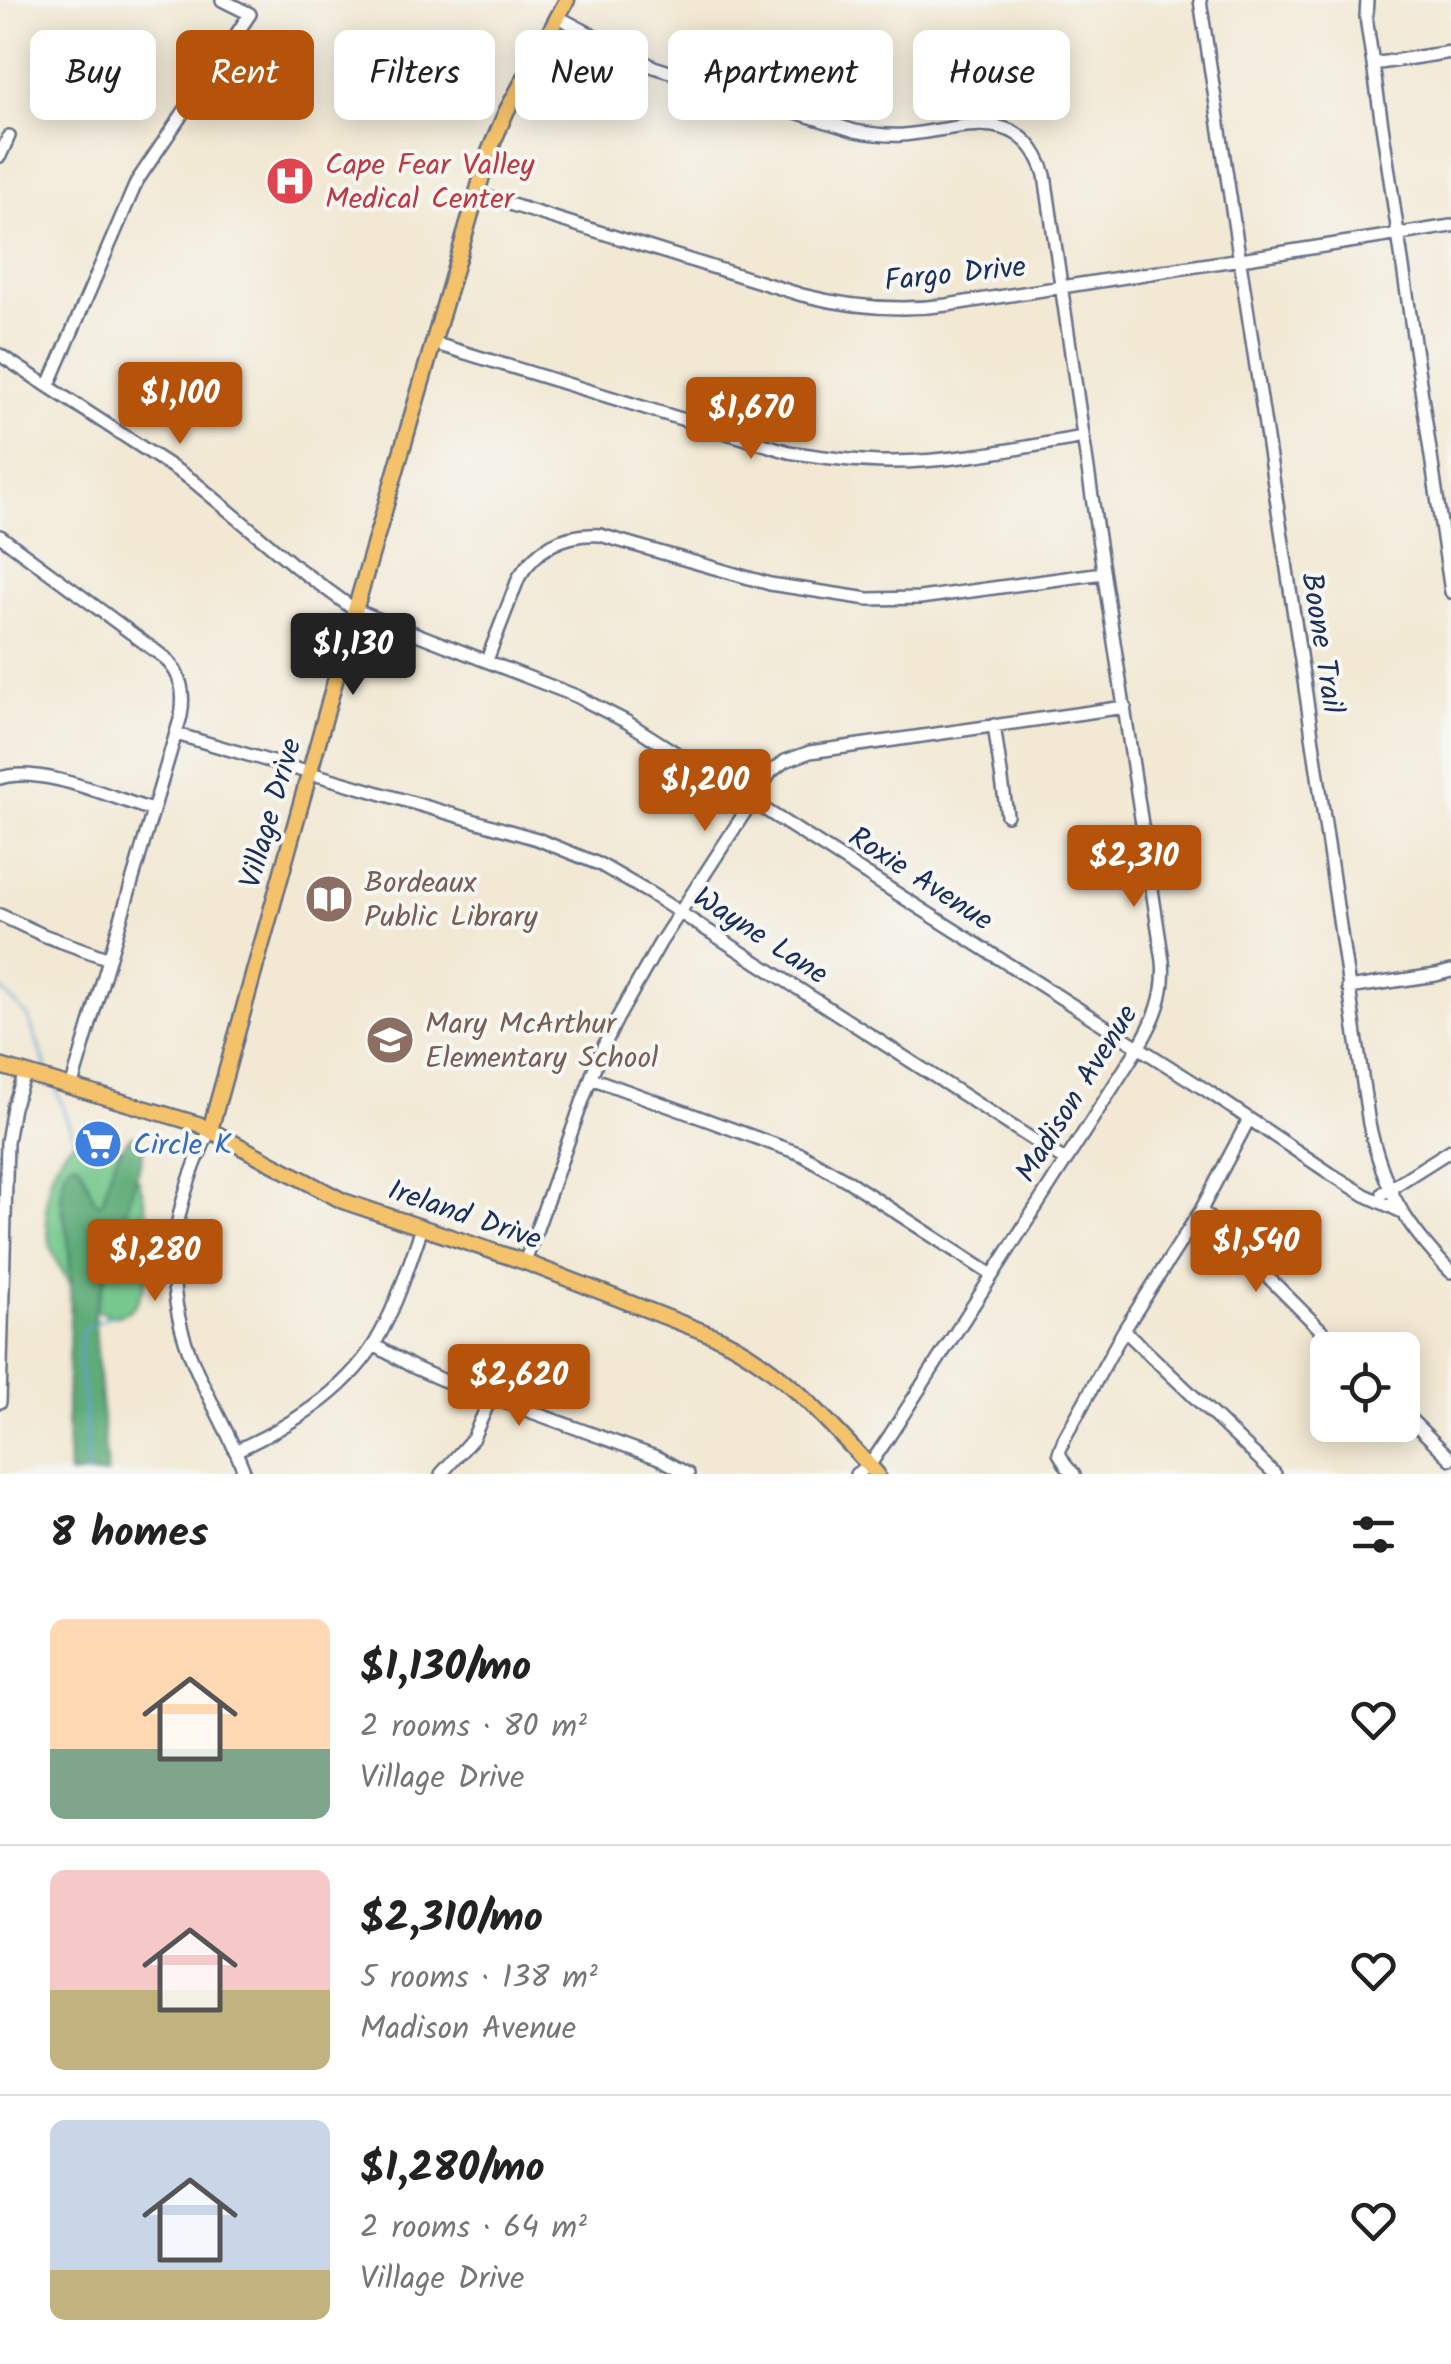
<!DOCTYPE html>
<meta charset="utf-8">
<style>
:root{--surface:#fff;--page:#f2f2f2;--text:#222;--muted:#767676;--line:#e0e0e0;--accent:#b45309}
body{margin:0;font-family:Kalam,sans-serif;background:var(--page);color:var(--text);height:100vh;display:flex;flex-direction:column;font-size:38px;white-space:nowrap}
*{box-sizing:border-box;margin:0}
p{font-size:32px;color:var(--muted)}
.icon{flex:none;width:55px;height:55px;fill:none;stroke:currentColor;stroke-width:2;stroke-linecap:round;stroke-linejoin:round}
.map{position:relative;height:1474px;overflow:hidden}
.sheet{display:flex;flex-direction:column;background:var(--surface);flex:1}
.sheet>*{flex:none}
.top-card{position:absolute;left:30px;top:30px;width:1392px;height:90px;display:flex;gap:20px}
.fabs{position:absolute;left:1310px;top:1332px;display:grid;gap:20px}
.fabs a{display:grid;place-items:center;width:110px;height:110px;border-radius:15px;background:var(--surface);box-shadow:0 5px 25px #0003;font-size:50px}
.price{position:absolute;translate:-50% -85px;padding:0 22px;border-radius:10px;background:var(--accent);color:#fff;font-size:32px;line-height:65px;filter:drop-shadow(0 2px 5px #0008)}
.price::after{content:'';position:absolute;left:50%;top:60px;width:30px;height:22px;margin-left:-15px;background:inherit;clip-path:polygon(0 0,100% 0,50% 100%)}
.price.current{background:#222;color:#fff}
ul{padding:0;list-style:none}
li{display:flex;align-items:center;gap:30px;height:250px;padding:0 50px}
li+li{border-top:2px solid var(--line)}
li span{display:grid;place-items:center;flex:none;width:280px;height:200px;border-radius:15px;color:#555}
li>.icon{margin-inline-start:auto}
span .icon{width:120px;height:120px;fill:#fffc;stroke-width:1}
li b{font-size:42px}
h2{display:flex;justify-content:space-between;align-items:center;height:120px;padding:0 50px;font-size:42px}
.tag{padding:0 35px;border-radius:15px;background:var(--surface);box-shadow:0 5px 25px #0003;font-size:35px;line-height:90px}
.tag.current{background:var(--accent);color:#fff}
.map>svg:first-child{display:block}
.green{fill:#73c88c;stroke:#477c75;stroke-width:2.5}
.forest{fill:#5eac78;stroke:#3c6e6b;stroke-width:2.5}
.lines{fill:none;stroke-linecap:round;stroke-linejoin:round}
.stream{stroke:#61a1d4;stroke-width:2.5}
.minor-casing{stroke:#667087;stroke-width:16}
.major-casing{stroke:#667087;stroke-width:19}
.minor{stroke:#fff;stroke-width:11}
.major{stroke:#f4c26a;stroke-width:14}
.labels{text-anchor:middle;stroke-width:8;stroke-linejoin:round;paint-order:stroke}
.health-label{font-size:30px;fill:#be3a42;stroke:#f6f6f2;text-anchor:start}
.street-label{font-size:30px;fill:#1b2f5e;stroke:#f6f6f2}
.education-label{font-size:30px;fill:#785e54;stroke:#f6f6f2;text-anchor:start}
.shop-label{font-size:30px;fill:#366cbe;stroke:#f6f6f2;text-anchor:start}
</style>
<div class="map">
<svg width="1451" height="1474" viewBox="0 0 1451 1474">
<rect width="100%" height="100%" fill="#f6f6f2"/>
<filter id="ink" filterUnits="userSpaceOnUse"><feTurbulence type="fractalNoise" baseFrequency=".01" numOctaves="2"/><feDisplacementMap in="SourceGraphic" scale="20" xChannelSelector="R" yChannelSelector="G"/><feConvolveMatrix kernelMatrix="1 2 1 2 8 2 1 2 1" color-interpolation-filters="sRGB"/></filter>
<filter id="wash" filterUnits="userSpaceOnUse"><feTurbulence type="fractalNoise" baseFrequency=".0048" numOctaves="4" result="noise"/><feDisplacementMap in="SourceGraphic" scale="40" xChannelSelector="R" yChannelSelector="G"/><feGaussianBlur stdDeviation="2.25" result="paint"/><feColorMatrix in="noise" values="0 0 0 0 0 0 0 0 0 0 0 0 0 0 0 0 0 1.4 0 .05"/><feComposite in="paint" operator="in"/></filter>
<g filter="url(#wash)">
<rect width="100%" height="100%" fill="#f2e8d3"/>
<!-- green -->
<path class="green" d="M97 1132C119 1140 136 1169 142 1191 151 1220 159 1311 116 1315 89 1318 57 1269 51 1246 39 1204 47 1142 97 1132Z"/>
<!-- forest -->
<path class="forest" d="M133 1135 142 1142 143 1154 94 1315 107 1474H69C68 1451 67 1427 67 1403 68 1351 73 1299 69 1247 66 1220 53 1187 70 1163H78C89 1176 87 1192 98 1204L103 1201C109 1177 113 1152 133 1135Z"/>
<g class="lines">
<!-- stream -->
<path class="stream" d="M0 988 28 1017 48 1072
M56 1088 74 1140
M88 1474 85 1409 79 1363 82 1330 112 1315"/>
</g>
</g>
<g filter="url(#ink)">
<g class="lines">
<!-- minor casing -->
<g class="minor-casing">
<path id="minor" d="M1200 0 1303 674 1369 1124C1384 1189 1404 1224 1451 1272
M1367 0 1366 17 1451 592
M558 17 654 67 855 131C871 134 887 136 903 135 959 130 1022 101 1045 175L1097 531 1163 961C1166 994 1155 1020 1138 1048L890 1435 869 1466 856 1474
M1373 64 1451 52
M0 156 9 136
M477 194 802 295C850 307 897 312 947 305L1451 226
M433 343 789 452C822 457 856 462 890 462 954 462 1020 448 1083 437
M0 355 192 480 296 567 355 610 576 696 627 722 1209 1092 1331 1174 1365 1195 1400 1211
M49 385 137 181 250 14 222 0
M0 536 165 658C182 675 185 693 181 716L71 1088
M487 660 519 577C538 547 565 533 600 535L770 584 868 599 920 598 1103 573
M994 725 1007 815
M176 734 537 839 601 865 651 894 1066 1161
M0 778C41 765 110 797 152 810
M0 915 43 935 109 959
M1348 988 1436 975 1451 971
M591 1078 801 1154 848 1181 992 1275
M210 1130C171 1211 158 1284 196 1369 211 1404 232 1438 245 1474
M1383 1193 1451 1150
M1201 1210 1341 1350
M525 1262 598 1058 617 1019 660 943 771 772 785 761 810 752 1125 707
M1124 1330 1275 1474
M374 1345 413 1367 440 1379 659 1458 688 1474
M0 1402 7 1142 13 1107 25 1074
M1402 1411 1451 1459
M235 1451C288 1427 343 1394 375 1343 396 1308 408 1267 422 1228
M441 1474 473 1438 491 1397
M1074 1474 1067 1467 1059 1453 1064 1439 1124 1330 1201 1210 1249 1119"/>
</g>
<!-- major casing -->
<g class="major-casing">
<path id="major" d="M0 1066 198 1124 343 1201 525 1262 722 1339C786 1371 829 1423 877 1474
M210 1130 349 631 489 152 506 112 567 0"/>
</g>
<!-- minor -->
<use href="#minor" class="minor"/>
<!-- major -->
<use href="#major" class="major"/>
</g>
</g>
<!-- icons -->
<defs>
<g id="hospital-disc" transform="scale(2.5)"><circle r="9.5" fill="#e0444e" stroke="#f6f6f2"/><path d="M-5-5h3v3.5h4V-5h3V5h-3V1.5h-4V5h-3Z" fill="#fff"/></g>
<g id="library-disc" transform="scale(2.5)"><circle r="9.5" fill="#8d6e63" stroke="#f6f6f2"/><path d="M-6-4Q-3-5.5-.7-3.5V5Q-3 3-6 4ZM6-4Q3-5.5 .7-3.5V5Q3 3 6 4Z" fill="#fff"/></g>
<g id="school-disc" transform="scale(2.5)"><circle r="9.5" fill="#8d6e63" stroke="#f6f6f2"/><path d="M0-5L7-2L0 1L-7-2ZM-4 1L0 2.5L4 1V4Q0 6-4 4Z" fill="#fff"/></g>
<g id="supermarket-disc" transform="scale(2.5)"><circle r="9.5" fill="#3f7fe0" stroke="#f6f6f2"/><path d="M-6-5.5h2.5l.6 2H6L4.5 2H-2.5L-4.4-4H-6ZM-1.5 3.2a1.3 1.3 0 1 0 .1 0ZM3 3.2a1.3 1.3 0 1 0 .1 0Z" fill="#fff"/></g>
</defs>
<g fill-rule="evenodd">
<use href="#hospital-disc" x="290" y="181"/>
<use href="#library-disc" x="329" y="899"/>
<use href="#school-disc" x="390" y="1040"/>
<use href="#supermarket-disc" x="98" y="1144"/>
</g>
<g class="labels">
<!-- health labels -->
<g class="health-label">
<text x="325" y="174">Cape Fear Valley<tspan x="325" dy="34">Medical Center</tspan></text>
</g>
<!-- street labels -->
<g class="street-label">
<text transform="translate(955 273) rotate(-6)" y="10">Fargo Drive</text>
<text transform="translate(1323 643) rotate(81)" y="10">Boone Trail</text>
<text transform="translate(270 813) rotate(-74)" y="10">Village Drive</text>
<text transform="translate(921 878) rotate(33)" y="10">Roxie Avenue</text>
<text transform="translate(761 935) rotate(33)" y="10">Wayne Lane</text>
<text transform="translate(1076 1093) rotate(-58)" y="10">Madison Avenue</text>
<text transform="translate(465 1214) rotate(19)" y="10">Ireland Drive</text>
</g>
<!-- education labels -->
<g class="education-label">
<text x="364" y="892">Bordeaux<tspan x="364" dy="34">Public Library</tspan></text>
<text x="425" y="1033">Mary McArthur<tspan x="425" dy="34">Elementary School</tspan></text>
</g>
<!-- shop labels -->
<g class="shop-label">
<text x="133" y="1154">Circle K</text>
</g>
</g>
</svg>
<div class="fabs">
<a><svg class="icon" aria-label="locate" viewBox="0 0 24 24"><circle cx="12" cy="12" r="6"/><path d="M12 2v4M12 18v4M2 12h4M18 12h4"/></svg></a>
</div>
<b class="price" style="left:180px;top:447px">$1,100</b>
<b class="price" style="left:751px;top:462px">$1,670</b>
<b class="price current" style="left:353px;top:698px">$1,130</b>
<b class="price" style="left:705px;top:834px">$1,200</b>
<b class="price" style="left:1134px;top:910px">$2,310</b>
<b class="price" style="left:1256px;top:1295px">$1,540</b>
<b class="price" style="left:155px;top:1304px">$1,280</b>
<b class="price" style="left:519px;top:1429px">$2,620</b>
<div class="top-card">
<a class="tag">Buy</a>
<a class="tag current">Rent</a>
<a class="tag">Filters</a>
<a class="tag">New</a>
<a class="tag">Apartment</a>
<a class="tag">House</a>
</div>
</div>
<section class="sheet">
<h2>8 homes<svg class="icon" aria-label="filters" viewBox="0 0 24 24"><path d="M4 7h16M4 17h16"/><circle cx="9" cy="7" r="2"/><circle cx="15" cy="17" r="2"/></svg></h2>
<ul>
<li><span style="background:linear-gradient(#ffd9b3 65%,#7fa58c 0)"><svg class="icon" aria-label="home" viewBox="0 0 24 24"><path d="M3 11l9-7 9 7M6 9v11h12V9"/></svg></span><div><b>$1,130/mo</b><p>2 rooms · 80 m²</p><p>Village Drive</p></div><svg class="icon" aria-label="heart" viewBox="0 0 24 24"><path d="M12 20l-8-8c-3-5 5-10 8-4 3-6 11-1 8 4z"/></svg></li>
<li><span style="background:linear-gradient(#f6c9c9 60%,#c2b280 0)"><svg class="icon" aria-label="home" viewBox="0 0 24 24"><path d="M3 11l9-7 9 7M6 9v11h12V9"/></svg></span><div><b>$2,310/mo</b><p>5 rooms · 138 m²</p><p>Madison Avenue</p></div><svg class="icon" aria-label="heart" viewBox="0 0 24 24"><path d="M12 20l-8-8c-3-5 5-10 8-4 3-6 11-1 8 4z"/></svg></li>
<li><span style="background:linear-gradient(#c9d6e8 75%,#c2b280 0)"><svg class="icon" aria-label="home" viewBox="0 0 24 24"><path d="M3 11l9-7 9 7M6 9v11h12V9"/></svg></span><div><b>$1,280/mo</b><p>2 rooms · 64 m²</p><p>Village Drive</p></div><svg class="icon" aria-label="heart" viewBox="0 0 24 24"><path d="M12 20l-8-8c-3-5 5-10 8-4 3-6 11-1 8 4z"/></svg></li>
</ul>
</section>
